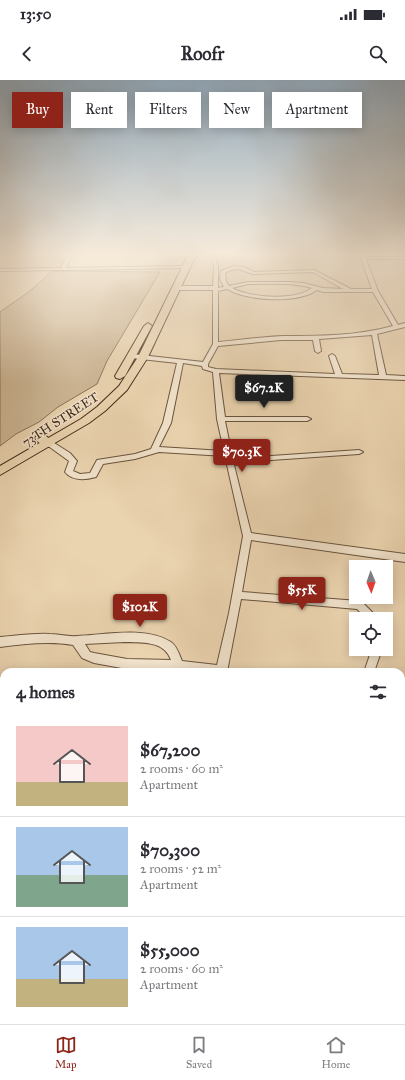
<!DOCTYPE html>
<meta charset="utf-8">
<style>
:root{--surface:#fff;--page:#f7f7f7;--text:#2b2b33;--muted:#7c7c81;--line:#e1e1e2;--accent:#8f2418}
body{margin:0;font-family:"IM FELL Great Primer",serif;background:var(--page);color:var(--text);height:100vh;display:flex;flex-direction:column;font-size:15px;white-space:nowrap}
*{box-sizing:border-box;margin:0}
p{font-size:13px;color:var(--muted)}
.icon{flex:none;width:22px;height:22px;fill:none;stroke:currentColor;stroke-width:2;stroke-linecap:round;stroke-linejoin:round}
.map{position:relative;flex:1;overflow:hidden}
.side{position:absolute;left:0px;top:588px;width:405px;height:356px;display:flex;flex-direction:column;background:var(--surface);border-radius:12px 12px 0 0;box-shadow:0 2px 10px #0003}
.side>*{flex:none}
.guide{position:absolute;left:12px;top:12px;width:381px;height:36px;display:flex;gap:8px}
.needle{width:26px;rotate:178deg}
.fabs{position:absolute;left:349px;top:480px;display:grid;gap:8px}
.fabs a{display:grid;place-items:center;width:44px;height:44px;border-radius:0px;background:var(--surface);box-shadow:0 2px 10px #0003;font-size:20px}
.price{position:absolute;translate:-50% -34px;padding:0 9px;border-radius:4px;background:var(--accent);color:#fff;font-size:13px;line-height:26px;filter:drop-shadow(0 1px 2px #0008)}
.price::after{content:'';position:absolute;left:50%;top:24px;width:12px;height:9px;margin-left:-6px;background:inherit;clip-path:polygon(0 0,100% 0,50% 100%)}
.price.selected{background:#222;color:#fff}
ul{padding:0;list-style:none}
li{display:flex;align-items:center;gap:12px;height:100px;padding:0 16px}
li+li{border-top:1px solid var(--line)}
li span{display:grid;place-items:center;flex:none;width:112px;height:80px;border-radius:0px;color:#555}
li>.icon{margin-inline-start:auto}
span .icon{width:48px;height:48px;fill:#fffc;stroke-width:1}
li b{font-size:17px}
h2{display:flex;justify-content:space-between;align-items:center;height:48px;padding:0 16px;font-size:17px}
.chip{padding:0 14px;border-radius:0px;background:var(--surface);box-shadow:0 2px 10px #0003;font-size:14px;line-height:36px}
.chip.selected{background:var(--accent);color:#fff}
.status{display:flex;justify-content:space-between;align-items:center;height:28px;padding:0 20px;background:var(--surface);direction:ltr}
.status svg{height:11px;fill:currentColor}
header{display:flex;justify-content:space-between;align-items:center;height:52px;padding:0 16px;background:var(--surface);font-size:18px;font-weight:700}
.menu{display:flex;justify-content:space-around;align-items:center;height:56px;border-top:1px solid var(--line);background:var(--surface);font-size:11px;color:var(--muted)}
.menu a{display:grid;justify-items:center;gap:2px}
.menu .selected{color:var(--accent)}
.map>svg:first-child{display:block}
.green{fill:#cdb695;stroke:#867056}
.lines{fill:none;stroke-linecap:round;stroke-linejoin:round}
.minor-casing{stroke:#6a543c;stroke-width:2}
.primary-casing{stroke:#402916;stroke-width:2}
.trunk-casing{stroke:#402916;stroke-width:2}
.minor{fill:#f1e2cb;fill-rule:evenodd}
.primary{fill:#ead3af;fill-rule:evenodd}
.trunk{fill:#ead3af;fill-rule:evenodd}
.labels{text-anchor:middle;stroke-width:3;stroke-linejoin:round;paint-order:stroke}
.far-street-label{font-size:13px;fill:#402916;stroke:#f1e2cb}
</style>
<div class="status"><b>13:50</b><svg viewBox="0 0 49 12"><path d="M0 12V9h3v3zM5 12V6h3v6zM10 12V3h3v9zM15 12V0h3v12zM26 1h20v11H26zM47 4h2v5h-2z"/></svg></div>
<header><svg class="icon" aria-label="back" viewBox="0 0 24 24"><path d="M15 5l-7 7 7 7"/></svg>Roofr<svg class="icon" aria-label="search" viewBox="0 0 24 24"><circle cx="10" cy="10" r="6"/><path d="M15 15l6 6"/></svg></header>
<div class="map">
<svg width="405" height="944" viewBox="0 0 405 944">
<rect width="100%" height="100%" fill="#ead3af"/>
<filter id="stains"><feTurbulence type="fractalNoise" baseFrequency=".005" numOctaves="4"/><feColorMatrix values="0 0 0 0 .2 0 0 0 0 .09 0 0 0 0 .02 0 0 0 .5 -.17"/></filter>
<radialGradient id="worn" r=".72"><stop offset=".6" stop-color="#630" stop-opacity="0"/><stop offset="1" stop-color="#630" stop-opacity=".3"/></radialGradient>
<!-- green -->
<path class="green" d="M52 191 160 192 107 281 97 304 58 327 39 342 16 354 0 366V232L30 211Z"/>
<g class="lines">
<!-- minor casing -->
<g class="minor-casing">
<path id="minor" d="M68 173H72L66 188 186 186 188 187 186 188 0 191V189L61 188Z
M210 173H214L218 187V208L224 207 220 199 221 191 234 186 244 187 254 192 314 190 351 209H372L359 173H363L365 177H405V179H366L378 211 398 245 405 243V247L377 254 386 295 405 296V300L219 293 225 337H307L311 339 307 341H225L233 380 271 376 359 370 363 372 359 374 271 380 234 385 251 453 405 474V482L251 460 242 512 359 521 362 522 379 539H367L357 529 241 519 227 592 127 589 94 583 82 578 73 565C49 561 24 564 0 567V557C16 556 33 553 49 554 58 554 68 557 77 556 105 555 146 546 171 562 177 566 179 574 182 581L217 585 229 533 243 456 225 376 159 372 135 379 103 384 96 397C85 400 72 401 65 392L69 381 44 363 48 361H51L70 373 77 381 73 391 80 394 90 393 97 380 135 374 151 369 163 343 177 283 132 278 129 276 132 274 203 282 213 264V210H176L173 208 176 206H213L214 187ZM238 189 253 194 313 192 343 209 323 208 303 203 290 202H248L229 206 226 201 225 193 231 190ZM248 204C269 204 292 202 312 208 295 221 251 218 232 208ZM227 209C247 221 298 224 317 210L323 212H373L393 246C357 256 320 256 283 256 261 257 240 260 218 262V211ZM372 255 379 295 342 294 335 276 332 274 329 276 335 294 216 289 208 287V284L218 266 281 260H313L315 271 318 273 321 271 319 259ZM183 283 202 286 203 289 213 292 217 339 224 371 159 367 171 343ZM124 562C142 563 164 560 171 580L127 579 94 573 90 572 85 564Z
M372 569H382L374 592H364Z
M131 940H147L146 944H130Z
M379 940H395V944H379Z"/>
</g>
<!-- primary casing -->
<g class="primary-casing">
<path id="primary" d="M189 173H197L148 277 127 310 105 331 89 343 0 395V386L81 339 97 327 119 306 138 277Z
M148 243 152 246 125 296 120 299 116 298 115 296 144 246Z"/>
</g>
<!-- trunk casing -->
<g class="trunk-casing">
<path id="trunk" d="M41 354 45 355 54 363 52 366C45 368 39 364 35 358L37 355Z"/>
</g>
<!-- minor -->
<use href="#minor" class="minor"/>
<!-- primary -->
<use href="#primary" class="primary"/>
<!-- trunk -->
<use href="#trunk" class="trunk"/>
</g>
<!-- sky -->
<linearGradient id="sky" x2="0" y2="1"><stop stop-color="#91a9bc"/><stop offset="0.57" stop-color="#f6ebdb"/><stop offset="1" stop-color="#f6ebdb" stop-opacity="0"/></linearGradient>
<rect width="405" height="305" fill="url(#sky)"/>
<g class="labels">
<!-- far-street labels -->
<g class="far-street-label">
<text transform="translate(60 339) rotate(-33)" y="5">73TH STREET</text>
</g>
</g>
<rect width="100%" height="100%" filter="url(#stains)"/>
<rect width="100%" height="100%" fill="url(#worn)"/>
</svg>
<div class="fabs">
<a><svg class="needle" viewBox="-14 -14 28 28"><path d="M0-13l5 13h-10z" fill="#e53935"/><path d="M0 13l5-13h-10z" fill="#7c7c81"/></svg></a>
<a><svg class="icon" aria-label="locate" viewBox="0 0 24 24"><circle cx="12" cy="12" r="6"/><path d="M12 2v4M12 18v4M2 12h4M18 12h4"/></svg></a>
</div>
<b class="price selected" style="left:264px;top:329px">$67.2K</b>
<b class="price" style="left:242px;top:393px">$70.3K</b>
<b class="price" style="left:302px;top:531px">$55K</b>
<b class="price" style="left:140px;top:548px">$102K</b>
<div class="guide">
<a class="chip selected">Buy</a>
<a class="chip">Rent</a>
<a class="chip">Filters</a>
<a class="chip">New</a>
<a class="chip">Apartment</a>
</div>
<section class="side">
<h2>4 homes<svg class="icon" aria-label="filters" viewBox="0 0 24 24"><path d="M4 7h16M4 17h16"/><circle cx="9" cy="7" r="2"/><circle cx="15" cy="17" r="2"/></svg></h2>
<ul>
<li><span style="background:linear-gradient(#f6c9c9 70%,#c2b280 0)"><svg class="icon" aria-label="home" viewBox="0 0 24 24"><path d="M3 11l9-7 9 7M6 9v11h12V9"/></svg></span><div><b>$67,200</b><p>2 rooms · 60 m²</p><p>Apartment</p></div></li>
<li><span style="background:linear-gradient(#a9c7e8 60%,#7fa58c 0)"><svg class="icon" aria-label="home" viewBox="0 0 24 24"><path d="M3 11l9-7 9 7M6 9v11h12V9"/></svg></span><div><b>$70,300</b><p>2 rooms · 52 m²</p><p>Apartment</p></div></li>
<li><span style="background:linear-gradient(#a9c7e8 65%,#c2b280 0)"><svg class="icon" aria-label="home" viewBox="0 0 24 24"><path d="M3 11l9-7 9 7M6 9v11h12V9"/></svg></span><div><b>$55,000</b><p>2 rooms · 60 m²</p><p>Apartment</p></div></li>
</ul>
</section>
</div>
<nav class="menu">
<a class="selected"><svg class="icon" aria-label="map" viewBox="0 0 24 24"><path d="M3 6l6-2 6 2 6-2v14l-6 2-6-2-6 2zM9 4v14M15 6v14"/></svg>Map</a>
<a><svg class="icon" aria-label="saved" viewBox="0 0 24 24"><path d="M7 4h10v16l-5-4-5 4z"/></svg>Saved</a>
<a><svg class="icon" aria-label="home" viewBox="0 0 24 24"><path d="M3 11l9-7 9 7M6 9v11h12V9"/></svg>Home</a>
</nav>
